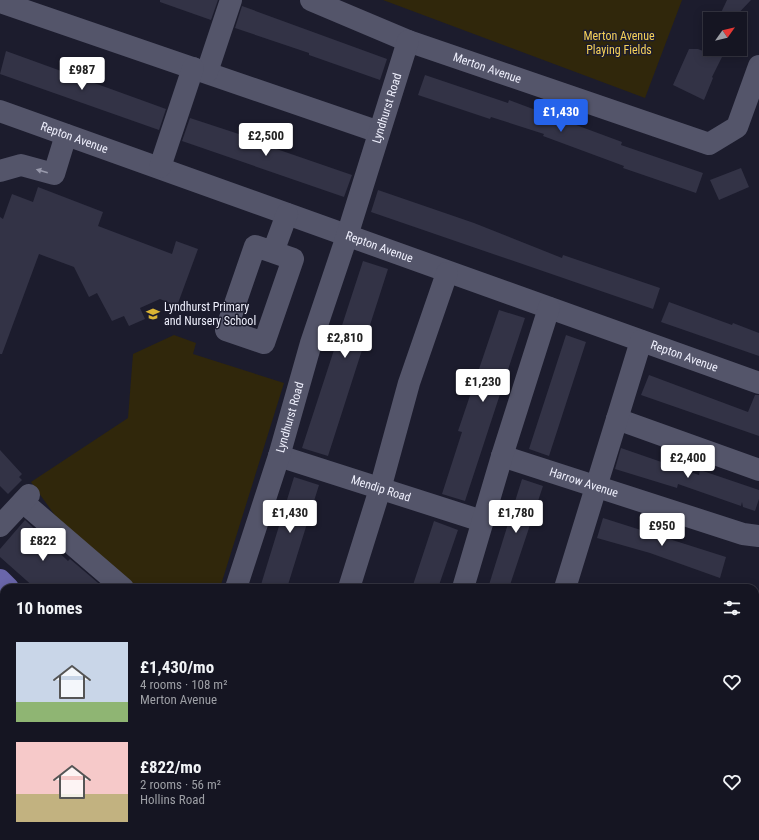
<!DOCTYPE html>
<meta charset="utf-8">
<style>
:root{--surface:#151522;--page:#22222f;--text:#f1f3f6;--muted:#9d9fa5;--line:#343440;--accent:#2563eb}
body{margin:0;font-family:"Roboto Condensed",sans-serif;background:var(--page);color:var(--text);height:100vh;display:flex;flex-direction:column;font-size:15px;white-space:nowrap}
*{box-sizing:border-box;margin:0}
p{font-size:13px;color:var(--muted)}
.icon{flex:none;width:22px;height:22px;fill:none;stroke:currentColor;stroke-width:2;stroke-linecap:round;stroke-linejoin:round}
.map{position:relative;flex:1;overflow:hidden}
.drawer{position:absolute;left:0px;top:584px;width:759px;height:256px;display:flex;flex-direction:column;background:var(--surface);border-radius:12px 12px 0 0;box-shadow:0 2px 10px #0003,0 0 0 1px var(--line)}
.drawer>*{flex:none}
.needle{width:26px;rotate:56deg}
.fabs{position:absolute;left:703px;top:12px;display:grid;gap:8px}
.fabs a{display:grid;place-items:center;width:44px;height:44px;border-radius:0px;background:var(--surface);box-shadow:0 2px 10px #0003,0 0 0 1px var(--line);font-size:20px}
.price{position:absolute;translate:-50% -34px;padding:0 9px;border-radius:4px;background:#fff;color:#222;font-size:13px;line-height:26px;filter:drop-shadow(0 1px 2px #0008)}
.price::after{content:'';position:absolute;left:50%;top:24px;width:12px;height:9px;margin-left:-6px;background:inherit;clip-path:polygon(0 0,100% 0,50% 100%)}
.price.selected{background:var(--accent);color:#fff}
ul{padding:0;list-style:none}
li{display:flex;align-items:center;gap:12px;height:100px;padding:0 16px}
li span{display:grid;place-items:center;flex:none;width:112px;height:80px;border-radius:0px;color:#555}
li>.icon{margin-inline-start:auto}
span .icon{width:48px;height:48px;fill:#fffc;stroke-width:1}
li b{font-size:17px}
h2{display:flex;justify-content:space-between;align-items:center;height:48px;padding:0 16px;font-size:17px}
.map>svg:first-child{display:block}
.green{fill:#30270b}
.building{fill:#333346}
.lines{fill:none;stroke-linecap:round;stroke-linejoin:round}
.minor{stroke:#54556a;stroke-width:22}
.major{stroke:#6a66ab;stroke-width:22}
.oneway{fill:#999aac}
.labels{text-anchor:middle;stroke-width:3;stroke-linejoin:round;paint-order:stroke}
.park-label{font-size:12px;fill:#f6d159;stroke:#1c1c2d}
.street-label{font-size:12px;fill:#eeeffc;stroke:#1c1c2d}
.poi-label{font-size:12px;fill:#eeeffc;stroke:#1c1c2d;text-anchor:start}
</style>
<div class="map">
<svg width="759" height="840" viewBox="0 0 759 840">
<rect width="100%" height="100%" fill="#1c1c2d"/>
<!-- green -->
<path class="green" d="M383 0H682L645 98Z
M174 335 196 343 193 354 284 383 220 588H132L69 535 31 482 128 418 133 354Z
M759 726V840H555L554 836H755V741Z"/>
<!-- building -->
<path class="building" d="M160 0H218L211 20 160 2Z
M727 0H751L733 19H718Z
M242 6 387 59 380 80 309 55V53L235 28Z
M689 49H698L703 51 704 49H726L712 77 713 78 704 100 673 85Z
M6 51 166 109 159 130 0 74Z
M425 75 508 103 509 100 525 106 622 142 621 145 703 173 696 193 623 168 624 166 543 136 544 134 491 117 490 119 418 95Z
M190 118 251 138 250 140 352 175 344 197 182 141Z
M741 168 749 187 719 200 710 180Z
M38 187 103 212 98 226 172 254 176 241 198 249 177 306 160 299 140 308 145 319 129 326 124 316 112 321 97 293 89 297 74 267 39 254 2 354H0V217L3 219 12 194 33 202Z
M378 190 474 223 562 258 563 255 660 288 653 309 371 212Z
M363 261 388 269 328 456 302 448Z
M669 302 732 325 733 323 759 333V356L661 322Z
M499 310 525 318 465 501 442 494 462 432 458 431Z
M566 335 586 342 549 456 529 449Z
M649 375 748 412 755 395H759V436L641 395Z
M621 448 699 475 700 470 759 490V499L755 511 743 507 742 502 741 506 678 484 677 488 615 469Z
M0 450 22 474 19 477 22 480 8 494 0 486Z
M294 477 319 485 287 588H260Z
M522 479 543 486 509 588H488Z
M603 518 726 557 720 578 650 553 597 538Z
M25 520 68 561 70 559 104 588H35L0 557V549Z
M434 521 458 530 438 588H412Z"/>
<g class="lines">
<!-- minor -->
<g class="minor">
<path id="s1" d="M311 0 408 41 709 144 737 127 759 66"/>
<path d="M3 3 379 132"/>
<path d="M207 72 231 0"/>
<path id="s2" d="M0 111 759 383"/>
<path d="M160 167 193 68"/>
<path d="M0 171 21 165 54 174 66 135"/>
<path d="M273 252 255 246 226 330 264 343 293 259 273 252 287 214"/>
<path d="M617 419 759 470"/>
<path id="s3" d="M279 456 482 521"/>
<path id="s4" d="M502 456 743 534 759 536"/>
<path d="M23 502 123 588"/>
<path d="M0 526 29 495"/>
<path id="s5" d="M236 588 279 456 311 343 347 236 408 41"/>
<path d="M349 588 380 489 409 383 447 273"/>
<path d="M463 588 502 456 549 308"/>
<path d="M565 588 641 341"/>
<path d="M0 678 4 681"/>
<path d="M0 790 4 794"/>
<path d="M94 836 98 840"/>
<path d="M472 836V840"/>
<path d="M560 836V840"/>
<path d="M71 840V836"/>
</g>
<!-- major -->
<path class="major" d="M0 580 8 588
M755 678 759 679"/>
</g>
<!-- one-way arrows -->
<defs><path id="oneway-solid" d="M-6-.8H1V-3.2L6.5 0L1 3.2V.8H-6Z"/></defs>
<use class="oneway" href="#oneway-solid" transform="translate(42 171) rotate(-164)"/>
<!-- icons -->
<defs>
<g id="school-bare" transform="scale(1.08)"><path d="M0-5L7-2L0 1L-7-2ZM-4 1L0 2.5L4 1V4Q0 6-4 4Z" fill="#d9b334" stroke="#1c1c2d" stroke-width="2.5" paint-order="stroke"/></g>
</defs>
<g fill-rule="evenodd">
<use href="#school-bare" x="153" y="314"/>
</g>
<g class="labels">
<!-- park labels -->
<g class="park-label">
<text x="619" y="40">Merton Avenue<tspan x="619" dy="14">Playing Fields</tspan></text>
</g>
<!-- street labels -->
<g class="street-label">
<text dy="4" stroke="none"><textPath href="#s1" startOffset="189">Merton Avenue</textPath></text>
<text dy="4" stroke="none"><textPath href="#s5" startOffset="503">Lyndhurst Road</textPath></text>
<text dy="4" stroke="none"><textPath href="#s2" startOffset="79">Repton Avenue</textPath></text>
<text dy="4" stroke="none"><textPath href="#s2" startOffset="403">Repton Avenue</textPath></text>
<text dy="4" stroke="none"><textPath href="#s2" startOffset="727">Repton Avenue</textPath></text>
<text dy="4" stroke="none"><textPath href="#s5" startOffset="179">Lyndhurst Road</textPath></text>
<text dy="4" stroke="none"><textPath href="#s4" startOffset="86">Harrow Avenue</textPath></text>
<text dy="4" stroke="none"><textPath href="#s3" startOffset="107">Mendip Road</textPath></text>
</g>
<!-- poi labels -->
<g class="poi-label">
<text x="164" y="311">Lyndhurst Primary<tspan x="164" dy="14">and Nursery School</tspan></text>
</g>
</g>
</svg>
<div class="fabs">
<a><svg class="needle" viewBox="-14 -14 28 28"><path d="M0-13l5 13h-10z" fill="#e53935"/><path d="M0 13l5-13h-10z" fill="#9d9fa5"/></svg></a>
</div>
<b class="price" style="left:82px;top:91px">£987</b>
<b class="price selected" style="left:561px;top:133px">£1,430</b>
<b class="price" style="left:266px;top:157px">£2,500</b>
<b class="price" style="left:345px;top:359px">£2,810</b>
<b class="price" style="left:483px;top:403px">£1,230</b>
<b class="price" style="left:688px;top:479px">£2,400</b>
<b class="price" style="left:290px;top:534px">£1,430</b>
<b class="price" style="left:516px;top:534px">£1,780</b>
<b class="price" style="left:662px;top:547px">£950</b>
<b class="price" style="left:43px;top:562px">£822</b>
<section class="drawer">
<h2>10 homes<svg class="icon" aria-label="filters" viewBox="0 0 24 24"><path d="M4 7h16M4 17h16"/><circle cx="9" cy="7" r="2"/><circle cx="15" cy="17" r="2"/></svg></h2>
<ul>
<li><span style="background:linear-gradient(#c9d6e8 75%,#8fb573 0)"><svg class="icon" aria-label="home" viewBox="0 0 24 24"><path d="M3 11l9-7 9 7M6 9v11h12V9"/></svg></span><div><b>£1,430/mo</b><p>4 rooms · 108 m²</p><p>Merton Avenue</p></div><svg class="icon" aria-label="heart" viewBox="0 0 24 24"><path d="M12 20l-8-8c-3-5 5-10 8-4 3-6 11-1 8 4z"/></svg></li>
<li><span style="background:linear-gradient(#f6c9c9 65%,#c2b280 0)"><svg class="icon" aria-label="home" viewBox="0 0 24 24"><path d="M3 11l9-7 9 7M6 9v11h12V9"/></svg></span><div><b>£822/mo</b><p>2 rooms · 56 m²</p><p>Hollins Road</p></div><svg class="icon" aria-label="heart" viewBox="0 0 24 24"><path d="M12 20l-8-8c-3-5 5-10 8-4 3-6 11-1 8 4z"/></svg></li>
</ul>
</section>
</div>
